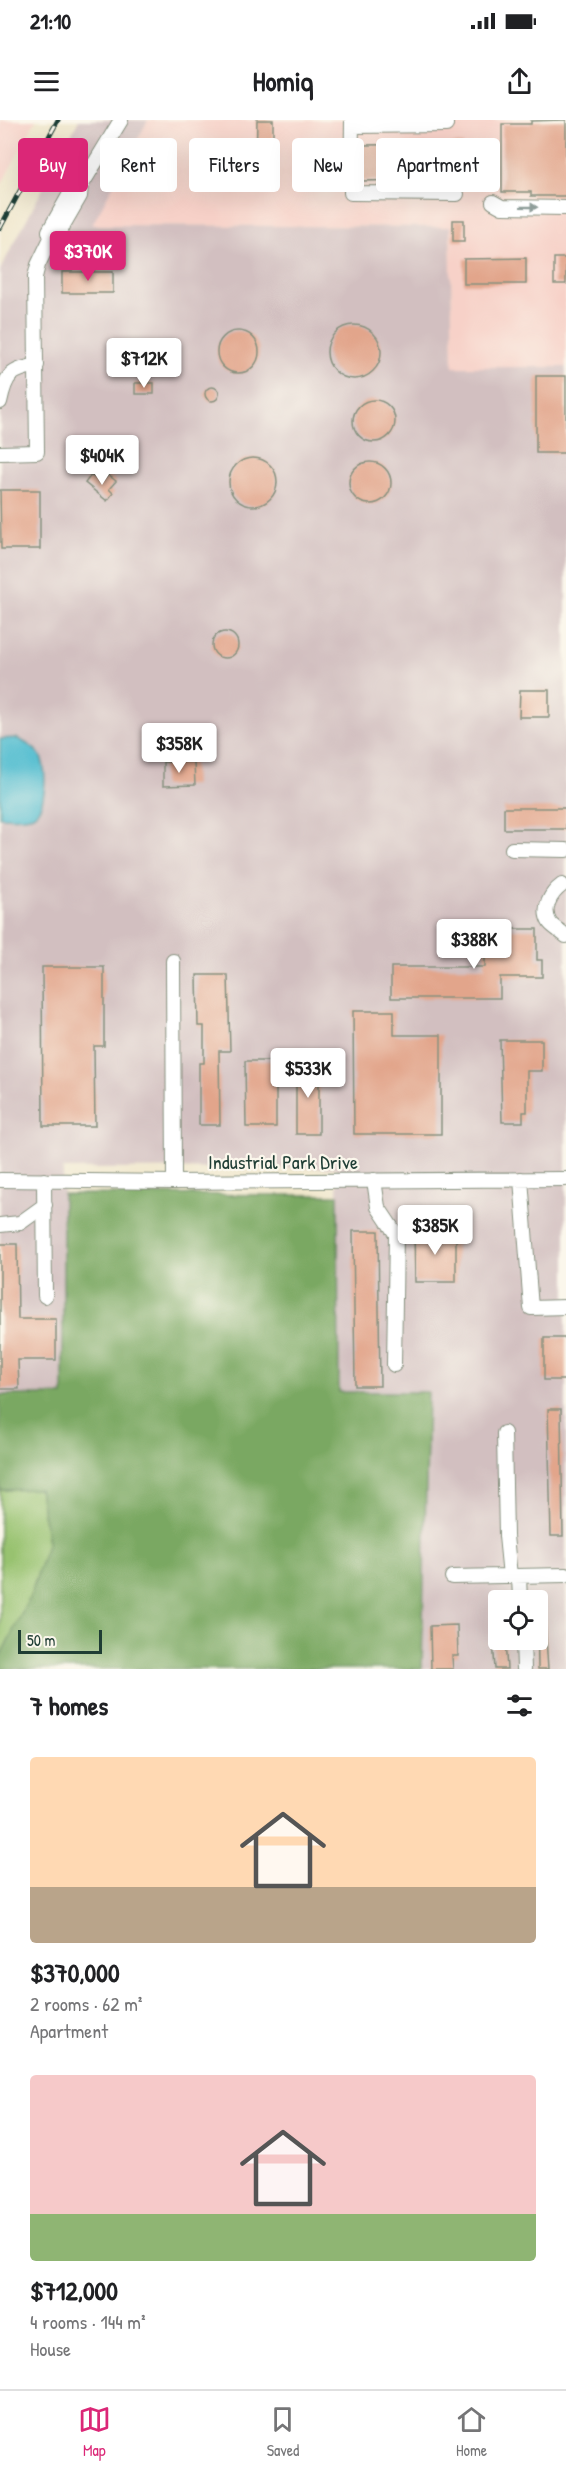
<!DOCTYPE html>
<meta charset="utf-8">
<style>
:root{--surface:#fff;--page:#f6f6f6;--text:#202124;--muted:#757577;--line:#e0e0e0;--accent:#db2777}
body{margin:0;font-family:"Patrick Hand",sans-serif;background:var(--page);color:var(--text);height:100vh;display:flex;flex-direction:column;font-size:22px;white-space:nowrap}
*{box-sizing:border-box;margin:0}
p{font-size:20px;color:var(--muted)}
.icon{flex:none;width:33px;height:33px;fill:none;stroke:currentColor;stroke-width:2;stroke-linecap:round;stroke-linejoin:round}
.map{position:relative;height:1549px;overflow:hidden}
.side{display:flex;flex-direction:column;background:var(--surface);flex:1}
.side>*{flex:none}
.guide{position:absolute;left:18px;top:18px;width:531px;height:54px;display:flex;gap:12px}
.tools{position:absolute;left:488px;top:1470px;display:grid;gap:12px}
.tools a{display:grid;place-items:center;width:60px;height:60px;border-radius:6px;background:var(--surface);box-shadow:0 6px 24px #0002;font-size:30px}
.scale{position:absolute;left:18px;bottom:15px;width:84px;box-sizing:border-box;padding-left:6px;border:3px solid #1f3d34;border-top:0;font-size:16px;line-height:21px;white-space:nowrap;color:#1f3d34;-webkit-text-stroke:4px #fbf7ec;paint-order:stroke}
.price{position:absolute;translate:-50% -51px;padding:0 14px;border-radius:6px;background:#fff;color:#222;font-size:20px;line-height:39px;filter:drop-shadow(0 2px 3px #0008)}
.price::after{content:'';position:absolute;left:50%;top:36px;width:18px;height:14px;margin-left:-9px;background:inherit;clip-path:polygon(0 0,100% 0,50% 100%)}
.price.current{background:var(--accent);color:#fff}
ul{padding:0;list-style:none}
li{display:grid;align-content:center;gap:12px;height:318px;padding:0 30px}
li span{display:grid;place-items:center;height:186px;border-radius:6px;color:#555}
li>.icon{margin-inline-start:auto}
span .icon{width:108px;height:108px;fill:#fffc;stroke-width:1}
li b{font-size:26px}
h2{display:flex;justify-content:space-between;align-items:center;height:72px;padding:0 30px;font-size:26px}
.tag{padding:0 21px;border-radius:6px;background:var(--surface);box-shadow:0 6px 24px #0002;font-size:21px;line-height:54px}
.tag.current{background:var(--accent);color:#fff}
.status{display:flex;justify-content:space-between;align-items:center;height:42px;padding:0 30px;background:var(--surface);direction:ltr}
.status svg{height:16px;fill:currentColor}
header{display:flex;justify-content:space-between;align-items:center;height:78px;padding:0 30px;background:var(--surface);font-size:27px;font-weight:800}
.menu{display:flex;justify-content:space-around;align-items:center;height:84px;border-top:2px solid var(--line);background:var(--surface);font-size:16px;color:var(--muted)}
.menu a{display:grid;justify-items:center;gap:3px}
.menu .current{color:var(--accent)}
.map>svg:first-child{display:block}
.built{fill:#f7d1c8}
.industrial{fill:#d2bfc0;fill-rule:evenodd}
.green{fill:#98c26f;stroke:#5c8052;stroke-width:1.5}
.forest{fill:#7aa862;stroke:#4c724b;stroke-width:1.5}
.water{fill:#53bdd0;stroke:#397d82;stroke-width:1.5}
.building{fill:#e2a58b}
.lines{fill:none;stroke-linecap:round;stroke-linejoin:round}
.minor-casing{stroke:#889280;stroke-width:16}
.minor{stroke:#fff;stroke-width:14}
.rail-casing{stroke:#1f3d34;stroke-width:5}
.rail{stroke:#fbf7ec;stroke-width:3;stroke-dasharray:9;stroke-linecap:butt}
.oneway{fill:#8f9e9a}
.labels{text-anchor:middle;stroke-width:4.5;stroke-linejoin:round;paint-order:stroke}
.street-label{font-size:20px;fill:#1f3d34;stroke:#fbf7ec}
</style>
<div class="status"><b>21:10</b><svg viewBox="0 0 49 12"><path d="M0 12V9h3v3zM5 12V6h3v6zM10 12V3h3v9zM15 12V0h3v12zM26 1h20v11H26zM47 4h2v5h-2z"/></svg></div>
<header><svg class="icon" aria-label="menu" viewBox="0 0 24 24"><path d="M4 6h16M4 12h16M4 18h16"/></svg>Homiq<svg class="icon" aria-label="share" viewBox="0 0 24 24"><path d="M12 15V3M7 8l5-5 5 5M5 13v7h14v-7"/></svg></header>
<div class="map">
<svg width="566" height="1549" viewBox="0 0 566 1549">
<rect width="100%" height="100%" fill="#fbf7ec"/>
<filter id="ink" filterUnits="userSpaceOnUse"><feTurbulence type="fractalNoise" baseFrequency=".0167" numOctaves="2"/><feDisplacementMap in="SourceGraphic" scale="12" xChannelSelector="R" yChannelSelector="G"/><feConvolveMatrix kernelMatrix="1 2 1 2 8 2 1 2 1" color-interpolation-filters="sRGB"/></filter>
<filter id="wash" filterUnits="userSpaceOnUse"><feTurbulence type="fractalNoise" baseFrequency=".008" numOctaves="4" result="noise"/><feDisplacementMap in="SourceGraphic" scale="24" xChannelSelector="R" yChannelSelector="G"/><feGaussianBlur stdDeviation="1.35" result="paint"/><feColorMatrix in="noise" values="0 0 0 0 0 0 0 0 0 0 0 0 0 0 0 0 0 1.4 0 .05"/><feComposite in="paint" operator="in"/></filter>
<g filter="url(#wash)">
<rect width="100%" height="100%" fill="#f0e7cc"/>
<!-- built -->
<path class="built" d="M0 0H36L0 67Z
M148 0H566V247L453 248 450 107 91 105Z"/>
<!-- industrial -->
<path class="industrial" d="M79 0H148L92 105 450 107 453 247H566V1549H422L428 1272H339L337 1048 63 1049V1275H0V150ZM498 1480H537V1520H498Z"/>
<!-- green -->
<path class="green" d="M39 1369 48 1422 30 1477 0 1537V1370Z"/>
<!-- forest -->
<path class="forest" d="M63 1074 338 1075 339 1272H428L422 1549H0V1537L30 1477 48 1422 39 1369 0 1370V1275H63Z"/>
<!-- water -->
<path class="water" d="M16 618C25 622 33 626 39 634 48 646 47 687 33 695 24 699 9 697 0 697V619Z"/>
<g id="blocks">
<!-- building -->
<path class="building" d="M257 0H273V47H256Z
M562 0H566V76H531V72H502V4H531V1Z
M463 24V59L360 61 361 25Z
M453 100H464V121H453Z
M526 138V164H464V139Z
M554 138H566V164H554Z
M62 152H113V173H62Z
M327 232a27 27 0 1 1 54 0a27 27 0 1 1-54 0Z
M217 232a21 21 0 1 1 42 0a21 21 0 1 1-42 0Z
M536 256H566V333H536Z
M135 263H154V274H135Z
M205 274a7 7 0 1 1 14 0a7 7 0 1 1-14 0Z
M353 301a21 21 0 1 1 42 0a21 21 0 1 1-42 0Z
M229 362a24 24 0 1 1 48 0a24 24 0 1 1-48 0Z
M349 363a21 21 0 1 1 42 0a21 21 0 1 1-42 0Z
M91 355 101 363 108 355 116 361 109 369 113 373 107 381 85 363Z
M0 370H40V429H1Z
M212 525a13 13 0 1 1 26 0a13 13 0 1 1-26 0Z
M520 570H549V597H519Z
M163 642H194L195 665 163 666Z
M504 688H566V709H504Z
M485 809H537V840H542V857H500V878H391V847H485Z
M42 847H104V926H94L95 1006H43Z
M197 855H228L230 931H219L220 1005H199V943H204V906H198Z
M353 891H394V915H441V1014H354Z
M500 920H542V951H527V992H523V1002H502Z
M245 941H276V1007H246Z
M296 944H319V1014H296Z
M353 1111H378L380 1266H355Z
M414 1111H456V1162H415Z
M0 1124H17L18 1199H56V1240H18L19 1269H0Z
M544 1218H566V1260H544Z
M548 1289H561L563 1416H551Z
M537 1486H544L548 1549H538Z
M457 1505 458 1536H452L453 1549H431L430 1506Z
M493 1520H505L507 1549H495Z"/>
</g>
</g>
<g filter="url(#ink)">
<use href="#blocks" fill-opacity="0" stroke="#889280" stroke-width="1.5"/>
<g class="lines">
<!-- minor casing -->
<g class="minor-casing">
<path id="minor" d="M352 0 351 73 457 74
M352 6 446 5V0
M493 82 502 87 566 88
M55 116 58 114 80 76 81 66
M0 282C6 254 10 251 37 245
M0 333 37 332 35 157 38 145 51 118 49 111 71 72 81 66 121 0
M512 729 566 730
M562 765C551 773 541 789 550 803 554 808 562 812 566 816
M173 841 174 1062
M521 1059 531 1188 566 1187
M0 1060 174 1062 566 1059
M44 1060 45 1176
M374 1060 378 1087 396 1114 394 1245
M0 1105 20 1103 45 1085
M504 1313 506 1416 510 1456
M519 1456 520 1480
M452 1457 566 1455
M523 1520 524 1549"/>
</g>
<!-- minor -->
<use href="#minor" class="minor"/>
<!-- rail casing -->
<g class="rail-casing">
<path id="rail" d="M0 108 58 0"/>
</g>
<!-- rail -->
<use href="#rail" class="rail"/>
</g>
<!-- one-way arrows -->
<defs><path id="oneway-solid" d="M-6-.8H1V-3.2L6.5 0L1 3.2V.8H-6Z" transform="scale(1.5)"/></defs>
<use class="oneway" href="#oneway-solid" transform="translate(529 87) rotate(1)"/>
</g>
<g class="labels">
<!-- street labels -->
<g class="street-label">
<text x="283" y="1049">Industrial Park Drive</text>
</g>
</g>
</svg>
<div class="tools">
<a><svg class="icon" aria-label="locate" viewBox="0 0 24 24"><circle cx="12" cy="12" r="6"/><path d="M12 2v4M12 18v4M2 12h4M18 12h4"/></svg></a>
</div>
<div class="scale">50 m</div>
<b class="price current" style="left:88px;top:162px">$370K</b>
<b class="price" style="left:144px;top:269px">$712K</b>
<b class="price" style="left:102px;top:366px">$404K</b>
<b class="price" style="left:179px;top:654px">$358K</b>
<b class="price" style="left:474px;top:850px">$388K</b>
<b class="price" style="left:308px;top:979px">$533K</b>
<b class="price" style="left:435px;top:1136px">$385K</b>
<div class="guide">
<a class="tag current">Buy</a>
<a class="tag">Rent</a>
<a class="tag">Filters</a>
<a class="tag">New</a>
<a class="tag">Apartment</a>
</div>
</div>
<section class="side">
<h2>7 homes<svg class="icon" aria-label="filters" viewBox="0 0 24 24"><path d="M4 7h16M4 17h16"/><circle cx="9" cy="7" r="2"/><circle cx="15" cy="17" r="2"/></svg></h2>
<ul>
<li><span style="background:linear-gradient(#ffd9b3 70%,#b9a48a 0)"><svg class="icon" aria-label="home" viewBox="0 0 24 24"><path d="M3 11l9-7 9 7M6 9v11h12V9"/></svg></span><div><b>$370,000</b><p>2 rooms · 62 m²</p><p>Apartment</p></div></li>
<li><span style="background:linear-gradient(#f6c9c9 75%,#8fb573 0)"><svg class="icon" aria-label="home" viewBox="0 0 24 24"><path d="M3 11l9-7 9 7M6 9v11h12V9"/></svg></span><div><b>$712,000</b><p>4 rooms · 144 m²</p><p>House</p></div></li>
</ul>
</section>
<nav class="menu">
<a class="current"><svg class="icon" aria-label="map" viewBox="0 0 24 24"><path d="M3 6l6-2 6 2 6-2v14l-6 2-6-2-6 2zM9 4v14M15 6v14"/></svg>Map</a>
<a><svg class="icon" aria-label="saved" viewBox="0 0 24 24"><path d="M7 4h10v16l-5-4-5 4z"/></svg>Saved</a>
<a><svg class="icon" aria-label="home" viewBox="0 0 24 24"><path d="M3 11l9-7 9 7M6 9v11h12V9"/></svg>Home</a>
</nav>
